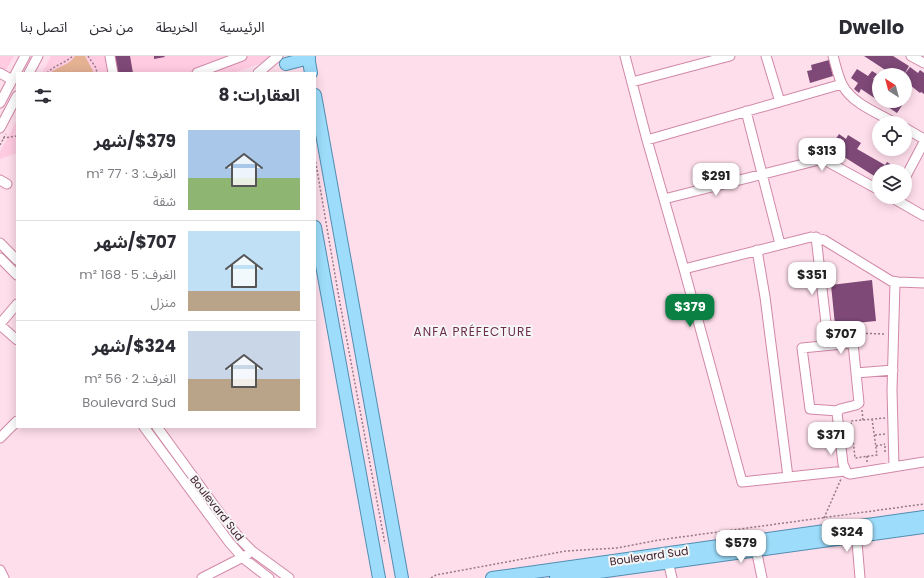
<!DOCTYPE html>
<html lang="ar">
<meta charset="utf-8">
<style>
:root{--surface:#fff;--page:#f7f7f7;--text:#2b2b33;--muted:#7c7c81;--line:#e1e1e2;--accent:#0b8043}
body{margin:0;font-family:Poppins,"Noto Sans Arabic",sans-serif;background:var(--page);color:var(--text);direction:rtl;height:100vh;display:flex;flex-direction:column;font-size:15px;white-space:nowrap}
*{box-sizing:border-box;margin:0}
p{font-size:13px;color:var(--muted)}
.icon{flex:none;width:22px;height:22px;fill:none;stroke:currentColor;stroke-width:2;stroke-linecap:round;stroke-linejoin:round}
.map{position:relative;flex:1;overflow:hidden;direction:ltr}
.panel{position:absolute;left:16px;top:16px;width:300px;height:356px;display:flex;flex-direction:column;background:var(--surface);border-radius:0px;box-shadow:0 2px 10px #0003;direction:rtl}
.panel>*{flex:none}
.needle{width:26px;rotate:324deg}
.controls{position:absolute;left:872px;top:12px;display:grid;gap:8px}
.controls a{display:grid;place-items:center;width:40px;height:40px;border-radius:50%;background:var(--surface);box-shadow:0 2px 10px #0003;font-size:20px}
.price{position:absolute;translate:-50% -34px;padding:0 9px;border-radius:8px;background:#fff;color:#222;font-size:13px;line-height:26px;filter:drop-shadow(0 1px 2px #0008)}
.price::after{content:'';position:absolute;left:50%;top:24px;width:12px;height:9px;margin-left:-6px;background:inherit;clip-path:polygon(0 0,100% 0,50% 100%)}
.price.active{background:var(--accent);color:#fff}
ul{padding:0;list-style:none}
li{display:flex;align-items:center;gap:12px;height:100px;padding:0 16px}
li+li{border-top:1px solid var(--line)}
li span{display:grid;place-items:center;flex:none;width:112px;height:80px;border-radius:0px;color:#555}
li>.icon{margin-inline-start:auto}
span .icon{width:48px;height:48px;fill:#fffc;stroke-width:1}
li b{font-size:17px}
h2{display:flex;justify-content:space-between;align-items:center;height:48px;padding:0 16px;font-size:17px}
header{display:flex;align-items:center;gap:24px;box-sizing:border-box;height:56px;padding:0 20px;background:var(--surface);border-bottom:1px solid var(--line)}
header strong{font-size:19px}
nav{display:flex;gap:22px;margin-inline-start:auto;font-size:14px}
.map>svg:first-child{display:block}
.built{fill:#ffcbe0}
.green{fill:#e5b193}
.building{fill:#7e4877}
.lines{fill:none;stroke-linecap:round;stroke-linejoin:round}
.minor-casing{stroke:#d188a8;stroke-width:11}
.major-casing{stroke:#528db2;stroke-width:14}
.path{stroke:#977986;stroke-width:1.5;stroke-dasharray:2 2;stroke-linecap:butt}
.minor{stroke:#fff;stroke-width:9}
.major{stroke:#9dddfb;stroke-width:12}
.labels{text-anchor:middle;stroke-width:4;stroke-linejoin:round;paint-order:stroke}
.street-label{font-size:11px;fill:#3f222f;stroke:#f5f5f5}
.neighbourhood-label{font-size:12px;letter-spacing:1px;fill:#6d2d4c;stroke:#f5f5f5}
</style>
<header>
<strong>Dwello</strong>
<nav><a>الرئيسية</a><a>الخريطة</a><a>من نحن</a><a>اتصل بنا</a></nav>
</header>
<div class="map">
<svg width="924" height="522" viewBox="0 0 924 522">
<rect width="100%" height="100%" fill="#fedeeb"/>
<!-- built -->
<path class="built" d="M0 0H14L2 21H0Z
M51 0H271L272 3 234 17H42Z
M17 64V97L0 103V96Z"/>
<!-- green -->
<path class="green" d="M75 0H85L94 17H50C58 10 70 9 75 0Z"/>
<!-- building -->
<path class="building" d="M112 0H130L133 17H115Z
M154 0H164L165 1 154 3Z
M864 0H893L909 10 904 19H893Z
M829 4 833 20 810 27 807 15 812 14 811 9Z
M910 11 918 17 920 14 924 17V38L921 36 920 37 905 25 904 19Z
M857 13 868 20 872 15 877 18 873 23 879 27V45H905L897 57 861 33 859 37 854 33 858 27 851 22Z
M839 78 846 83 848 79 861 87 857 93 885 109 887 106 898 113 897 115H879V123L830 92Z
M872 224 876 265 835 269 831 229Z"/>
<g class="lines">
<!-- minor casing -->
<g class="minor-casing">
<path id="minor" d="M110 0 113 17
M625 0 647 84 684 213 742 426 845 415
M766 0 780 46
M833 0C836 10 838 21 843 30 853 48 878 57 895 67
M911 0 924 7
M0 17 12 24
M29 17 38 0
M197 17 242 0
M258 17 278 0
M632 26 730 0
M0 47 25 0
M746 55 780 188
M0 72 17 40
M905 72 924 83
M647 84 842 28
M905 122 924 86
M0 124 7 128
M891 141 924 160
M664 143 819 104 828 106 879 134
M816 181 828 284 831 288
M0 187 17 204
M757 194 765 241 788 421
M0 202 17 219
M684 213 811 181 824 184 891 225 898 226 924 227
M0 268 17 248
M0 269 17 284
M856 317 893 314
M838 355 810 353 802 292 853 287 859 347 856 349 840 353 837 357 843 408 847 417 850 418 924 406
M144 371 229 486 243 502 269 522
M157 371 224 463 242 485 252 495 289 522
M0 382 17 365
M894 411 892 334 895 226
M856 474 860 522
M755 488 762 522
M667 501 672 522
M0 514 4 522
M202 522 247 499"/>
</g>
<!-- major casing -->
<g class="major-casing">
<path id="major" d="M308 0 311 17
M286 8 309 2
M315 39 402 522
M315 171 379 522
M492 522 924 461
M556 522 924 471"/>
</g>
<!-- path -->
<path class="path" d="M88 0 96 12 97 17
M47 17C55 9 65 7 73 0
M3 82 17 80
M0 89 6 78
M315 102 339 242 385 488
M854 277 884 278
M854 277 855 267
M862 354 863 364
M872 363 877 399 855 402 851 365 885 362
M875 379 885 378
M876 390 885 388
M885 390V398
M867 400V408
M824 462 841 423
M431 522 436 519 566 495 617 492 659 484 924 448"/>
<!-- minor -->
<use href="#minor" class="minor"/>
<!-- major -->
<use href="#major" class="major"/>
</g>
<g class="labels">
<!-- street labels -->
<g class="street-label">
<text transform="translate(217 452) rotate(52)" y="4">Boulevard Sud</text>
<text transform="translate(649 500) rotate(-8)" y="4">Boulevard Sud</text>
</g>
<!-- neighbourhood labels -->
<g class="neighbourhood-label">
<text x="473" y="280">ANFA PRÉFECTURE</text>
</g>
</g>
</svg>
<div class="controls">
<a><svg class="needle" viewBox="-14 -14 28 28"><path d="M0-13l5 13h-10z" fill="#e53935"/><path d="M0 13l5-13h-10z" fill="#7c7c81"/></svg></a>
<a><svg class="icon" aria-label="locate" viewBox="0 0 24 24"><circle cx="12" cy="12" r="6"/><path d="M12 2v4M12 18v4M2 12h4M18 12h4"/></svg></a>
<a><svg class="icon" aria-label="layers" viewBox="0 0 24 24"><path d="M12 4l9 5-9 5-9-5zM3 14l9 5 9-5"/></svg></a>
</div>
<b class="price" style="left:822px;top:116px">$313</b>
<b class="price" style="left:716px;top:141px">$291</b>
<b class="price" style="left:812px;top:240px">$351</b>
<b class="price active" style="left:690px;top:272px">$379</b>
<b class="price" style="left:841px;top:299px">$707</b>
<b class="price" style="left:831px;top:400px">$371</b>
<b class="price" style="left:847px;top:497px">$324</b>
<b class="price" style="left:741px;top:508px">$579</b>
<section class="panel">
<h2>العقارات: 8<svg class="icon" aria-label="filters" viewBox="0 0 24 24"><path d="M4 7h16M4 17h16"/><circle cx="9" cy="7" r="2"/><circle cx="15" cy="17" r="2"/></svg></h2>
<ul>
<li><span style="background:linear-gradient(#a9c7e8 60%,#8fb573 0)"><svg class="icon" aria-label="home" viewBox="0 0 24 24"><path d="M3 11l9-7 9 7M6 9v11h12V9"/></svg></span><div><b>$379/شهر</b><p>الغرف: 3 · 77 m²</p><p>شقة</p></div></li>
<li><span style="background:linear-gradient(#bfe0f5 75%,#b9a48a 0)"><svg class="icon" aria-label="home" viewBox="0 0 24 24"><path d="M3 11l9-7 9 7M6 9v11h12V9"/></svg></span><div><b>$707/شهر</b><p>الغرف: 5 · 168 m²</p><p>منزل</p></div></li>
<li><span style="background:linear-gradient(#c9d6e8 60%,#b9a48a 0)"><svg class="icon" aria-label="home" viewBox="0 0 24 24"><path d="M3 11l9-7 9 7M6 9v11h12V9"/></svg></span><div><b>$324/شهر</b><p>الغرف: 2 · 56 m²</p><p>Boulevard Sud</p></div></li>
</ul>
</section>
</div>
